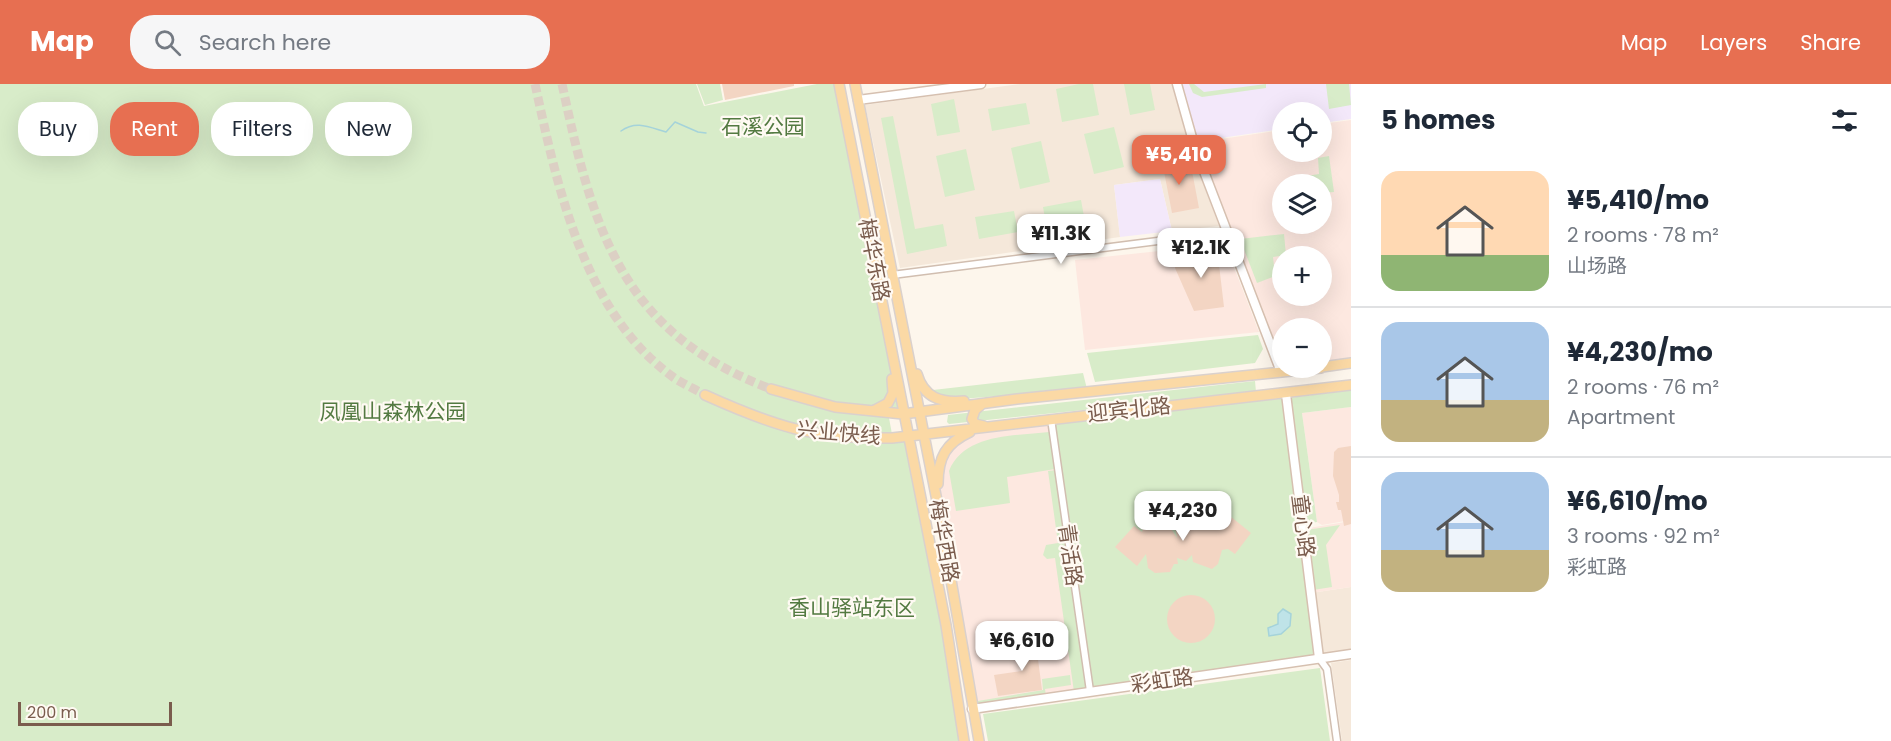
<!DOCTYPE html>
<meta charset="utf-8">
<style>
:root{--surface:#fff;--page:#f6f6f7;--text:#1f2937;--muted:#747a83;--line:#e0e1e3;--accent:#e76f51}
body{margin:0;font-family:Poppins,"Noto Sans SC",sans-serif;background:var(--page);color:var(--text);height:100vh;display:flex;flex-direction:column;font-size:22px;white-space:nowrap}
*{box-sizing:border-box;margin:0}
p{font-size:20px;color:var(--muted)}
.icon{flex:none;width:33px;height:33px;fill:none;stroke:currentColor;stroke-width:2;stroke-linecap:round;stroke-linejoin:round}
.map{position:relative;flex:1;overflow:hidden}
.panel{display:flex;flex-direction:column;background:var(--surface);width:540px}
.panel>*{flex:none}
.guide{position:absolute;left:18px;top:18px;width:570px;height:54px;display:flex;gap:12px}
.tools{position:absolute;left:1272px;top:18px;display:grid;gap:12px}
.tools a{display:grid;place-items:center;width:60px;height:60px;border-radius:50%;background:var(--surface);box-shadow:0 6px 24px #0002;font-size:30px}
.scale{position:absolute;left:18px;bottom:15px;width:154px;box-sizing:border-box;padding-left:6px;border:3px solid #7a5c4d;border-top:0;font-size:16px;line-height:21px;white-space:nowrap;color:#7a5c4d;-webkit-text-stroke:4px #fffaf3;paint-order:stroke}
.price{position:absolute;translate:-50% -51px;padding:0 14px;border-radius:12px;background:#fff;color:#222;font-size:20px;line-height:39px;filter:drop-shadow(0 2px 3px #0008)}
.price::after{content:'';position:absolute;left:50%;top:36px;width:18px;height:14px;margin-left:-9px;background:inherit;clip-path:polygon(0 0,100% 0,50% 100%)}
.price.active{background:var(--accent);color:#fff}
ul{padding:0;list-style:none}
li{display:flex;align-items:center;gap:18px;height:150px;padding:0 30px}
li+li{border-top:2px solid var(--line)}
li span{display:grid;place-items:center;flex:none;width:168px;height:120px;border-radius:18px;color:#555}
li>.icon{margin-inline-start:auto}
span .icon{width:72px;height:72px;fill:#fffc;stroke-width:1}
li b{font-size:26px}
h2{display:flex;justify-content:space-between;align-items:center;height:72px;padding:0 30px;font-size:26px}
.chip{padding:0 21px;border-radius:24px;background:var(--surface);box-shadow:0 6px 24px #0002;font-size:21px;line-height:54px}
.chip.active{background:var(--accent);color:#fff}
header{display:flex;align-items:center;gap:36px;box-sizing:border-box;height:84px;padding:0 30px;background:var(--accent);color:#fff}
header strong{font-size:28px}
nav{display:flex;gap:33px;margin-inline-start:auto;font-size:21px}
.search{width:420px;height:54px;background:var(--page);display:flex;align-items:center;gap:15px;box-sizing:border-box;padding:0 21px;border-radius:24px;color:var(--muted);font-size:22px}
main{display:flex;flex:1;min-height:0}
.map>svg:first-child{display:block}
.residential{fill:#f5e8da}
.commercial{fill:#fde8e0;fill-rule:evenodd}
.education{fill:#f3e8fa}
.green{fill:#d8ecc9}
.water{fill:#bfe3e8;stroke:#a5d3da;stroke-width:1.5}
.lines{fill:none;stroke-linecap:round;stroke-linejoin:round}
.stream{stroke:#a5d3da;stroke-width:1.5}
.building{fill:#f3d5c3}
.primary-tunnel{stroke:#dcd0c4;stroke-width:9;stroke-dasharray:9 4.5;stroke-linecap:butt}
.street-casing{stroke:#d1beb0;stroke-width:9}
.secondary-casing{stroke:#d6c0b0;stroke-width:11}
.primary-casing{stroke:#dad1cd;stroke-width:12}
.street{stroke:#fff;stroke-width:6}
.secondary{stroke:#fff;stroke-width:8}
.primary{stroke:#fbd9a5;stroke-width:9}
.labels{text-anchor:middle;stroke-width:4.5;stroke-linejoin:round;paint-order:stroke}
.park-label{font-size:21px;fill:#537a41;stroke:#fffaf3}
.street-label{font-size:21px;fill:#7a5c4d;stroke:#fffaf3}
</style>
<header>
<strong>Map</strong>
<div class="search"><svg class="icon" aria-label="search" viewBox="0 0 24 24"><circle cx="10" cy="10" r="6"/><path d="M15 15l6 6"/></svg>Search here</div>
<nav><a>Map</a><a>Layers</a><a>Share</a></nav>
</header>
<main>
<div class="map">
<svg width="1351" height="657" viewBox="0 0 1351 657">
<rect width="100%" height="100%" fill="#fdf6ec"/>
<!-- residential -->
<path class="residential" d="M1020 0H1172L1193 72 1219 142 1172 147 1160 95 1114 101 1120 153 900 184 865 21Z
M1351 503V570L1319 574 1311 509Z
M1351 576V657H1342L1331 579Z"/>
<!-- commercial -->
<path class="commercial" d="M1351 36V277L1322 281V244H1282V287L1194 59 1282 46V68H1322V40ZM1282 100H1322V140H1282ZM1282 172H1322V212H1282Z
M1225 160 1259 248 1085 266 1075 176Z
M1351 323V436L1322 441 1317 438 1302 329Z
M1050 335 1090 607 972 625 938 400 941 373 979 344Z
M1351 437V503L1311 509 1303 445Z"/>
<!-- education -->
<path class="education" d="M1177 0H1351V35L1322 39V28H1282V45L1193 58Z
M1160 95 1172 147 1120 153 1114 101Z"/>
<!-- green -->
<path class="green" d="M0 0H696L704 22 817 0H839L903 330 849 325 771 305 766 308 833 327 889 334 892 350 802 349 908 353 964 657H0Z
M697 0H720L723 16 705 21Z
M1079 0H1093L1099 31 1062 38 1056 5Z
M1124 0H1150L1155 26 1130 31Z
M1189 0H1194L1204 8 1266 0V4L1202 13 1193 9Z
M1326 0H1349L1351 21 1329 25Z
M954 15 960 48 937 52 931 20Z
M1026 19 1030 40 992 47 988 25Z
M893 32 915 145 943 140 947 162 907 170 881 34Z
M1114 43 1124 83 1094 90 1084 50Z
M1041 57 1050 98 1020 105 1011 64Z
M966 65 975 106 945 113 936 72Z
M1329 72 1334 108 1322 109V100H1288V95L1319 90 1318 74Z
M1081 116 1085 138 1047 145 1043 123Z
M1014 127 1018 148 979 155 975 133Z
M1284 150 1286 171 1273 173 1275 192 1257 199 1240 155Z
M1258 251 1263 265 1255 279 1095 298 1087 269Z
M1083 289 1087 305 948 316 935 311 933 306Z
M1255 297 1256 308 949 340 947 338 948 331Z
M1351 306V323L1302 329 1317 438 1306 440 1289 314Z
M1286 310 1319 574 1090 607 1051 335Z
M1049 348 1055 385 1007 393 1010 419 956 427 949 387C964 349 1016 352 1049 348Z
M1057 386 1089 605 1074 608 1055 474 1047 475 1043 471 1046 461 1058 459 1048 387Z
M1340 441 1326 461 1332 503 1313 506 1306 446Z
M1320 584 1330 657H988L983 630Z
M1070 591 1071 601 1045 605 1046 612 973 623 972 618 1043 606 1042 595Z"/>
<!-- water -->
<path class="water" d="M1283 525 1291 530 1290 542 1281 550 1269 552 1268 544 1278 540V530Z"/>
<g class="lines">
<!-- stream -->
<path class="stream" d="M621 47C636 36 649 43 666 48L675 38 698 48 706 49"/>
</g>
<!-- building -->
<path class="building" d="M722 0H794V2L725 16Z
M1170 65 1174 90 1192 87 1199 124 1172 129 1160 67Z
M1212 166 1218 172 1224 223 1194 227 1175 184 1176 170Z
M1351 362V440L1344 442 1341 426H1338L1336 418H1339V411L1333 392 1334 368 1338 364Z
M1206 426 1215 429 1219 438H1225L1230 432 1251 449 1235 470 1228 465 1222 466 1218 480 1212 485 1193 478 1192 471 1186 477 1177 474 1178 480H1174L1170 488 1155 489 1148 484 1146 470 1137 482 1115 463 1134 442 1142 448 1145 439 1152 433 1166 437 1177 454 1174 434 1186 432 1188 444 1197 430Z
M1167 535a24 24 0 1 1 48 0a24 24 0 1 1-48 0Z
M1035 552 1042 606 998 612 994 591 1022 587 1017 555Z"/>
<g class="lines">
<!-- primary-tunnel -->
<path class="primary-tunnel" d="M535 0C557 101 583 228 673 293 683 300 695 305 705 311
M562 0C593 145 620 248 771 305"/>
<!-- street casing -->
<g class="street-casing">
<path id="street" d="M892 191 1228 148
M1051 335 1090 607
M1319 574 1327 585 1337 657"/>
</g>
<!-- secondary casing -->
<g class="secondary-casing">
<path id="secondary" d="M1177 0 1195 64 1281 288
M858 16 981 0
M1286 310 1319 574
M972 625 1351 570"/>
</g>
<!-- primary casing -->
<g class="primary-casing">
<path id="primary" d="M839 0 946 541 964 657
M855 0 939 427 979 657
M1322 283 1351 279
M917 290C924 314 941 319 964 317
M771 305 835 323 903 330 1017 315 1321 284
M705 311C776 343 813 355 892 354L1351 301
M981 321 975 326 972 335 975 340 984 342
M873 327 888 319 893 309 892 295
M938 400C938 373 946 359 970 348"/>
</g>
<!-- street -->
<use href="#street" class="street"/>
<!-- secondary -->
<use href="#secondary" class="secondary"/>
<!-- primary -->
<use href="#primary" class="primary"/>
</g>
<g class="labels">
<!-- park labels -->
<g class="park-label">
<text x="763" y="50">石溪公园</text>
<text x="393" y="335">凤凰山森林公园</text>
<text x="852" y="531">香山驿站东区</text>
</g>
<!-- street labels -->
<g class="street-label">
<text transform="translate(874 176) rotate(79)" y="7">梅华东路</text>
<text transform="translate(1129 326) rotate(-6)" y="7">迎宾北路</text>
<text transform="translate(839 349) rotate(5)" y="7">兴业快线</text>
<text transform="translate(1303 442) rotate(83)" y="7">童心路</text>
<text transform="translate(944 457) rotate(80)" y="7">梅华西路</text>
<text transform="translate(1070 471) rotate(82)" y="7">青活路</text>
<text transform="translate(1162 597) rotate(-8)" y="7">彩虹路</text>
</g>
</g>
</svg>
<div class="tools">
<a><svg class="icon" aria-label="locate" viewBox="0 0 24 24"><circle cx="12" cy="12" r="6"/><path d="M12 2v4M12 18v4M2 12h4M18 12h4"/></svg></a>
<a><svg class="icon" aria-label="layers" viewBox="0 0 24 24"><path d="M12 4l9 5-9 5-9-5zM3 14l9 5 9-5"/></svg></a>
<a>+</a>
<a>−</a>
</div>
<div class="scale">200 m</div>
<b class="price active" style="left:1179px;top:102px">¥5,410</b>
<b class="price" style="left:1061px;top:181px">¥11.3K</b>
<b class="price" style="left:1201px;top:195px">¥12.1K</b>
<b class="price" style="left:1183px;top:458px">¥4,230</b>
<b class="price" style="left:1022px;top:588px">¥6,610</b>
<div class="guide">
<a class="chip">Buy</a>
<a class="chip active">Rent</a>
<a class="chip">Filters</a>
<a class="chip">New</a>
</div>
</div>
<section class="panel">
<h2>5 homes<svg class="icon" aria-label="filters" viewBox="0 0 24 24"><path d="M4 7h16M4 17h16"/><circle cx="9" cy="7" r="2"/><circle cx="15" cy="17" r="2"/></svg></h2>
<ul>
<li><span style="background:linear-gradient(#ffd9b3 70%,#8fb573 0)"><svg class="icon" aria-label="home" viewBox="0 0 24 24"><path d="M3 11l9-7 9 7M6 9v11h12V9"/></svg></span><div><b>¥5,410/mo</b><p>2 rooms · 78 m²</p><p>山场路</p></div></li>
<li><span style="background:linear-gradient(#a9c7e8 65%,#c2b280 0)"><svg class="icon" aria-label="home" viewBox="0 0 24 24"><path d="M3 11l9-7 9 7M6 9v11h12V9"/></svg></span><div><b>¥4,230/mo</b><p>2 rooms · 76 m²</p><p>Apartment</p></div></li>
<li><span style="background:linear-gradient(#a9c7e8 65%,#c2b280 0)"><svg class="icon" aria-label="home" viewBox="0 0 24 24"><path d="M3 11l9-7 9 7M6 9v11h12V9"/></svg></span><div><b>¥6,610/mo</b><p>3 rooms · 92 m²</p><p>彩虹路</p></div></li>
</ul>
</section>
</main>
